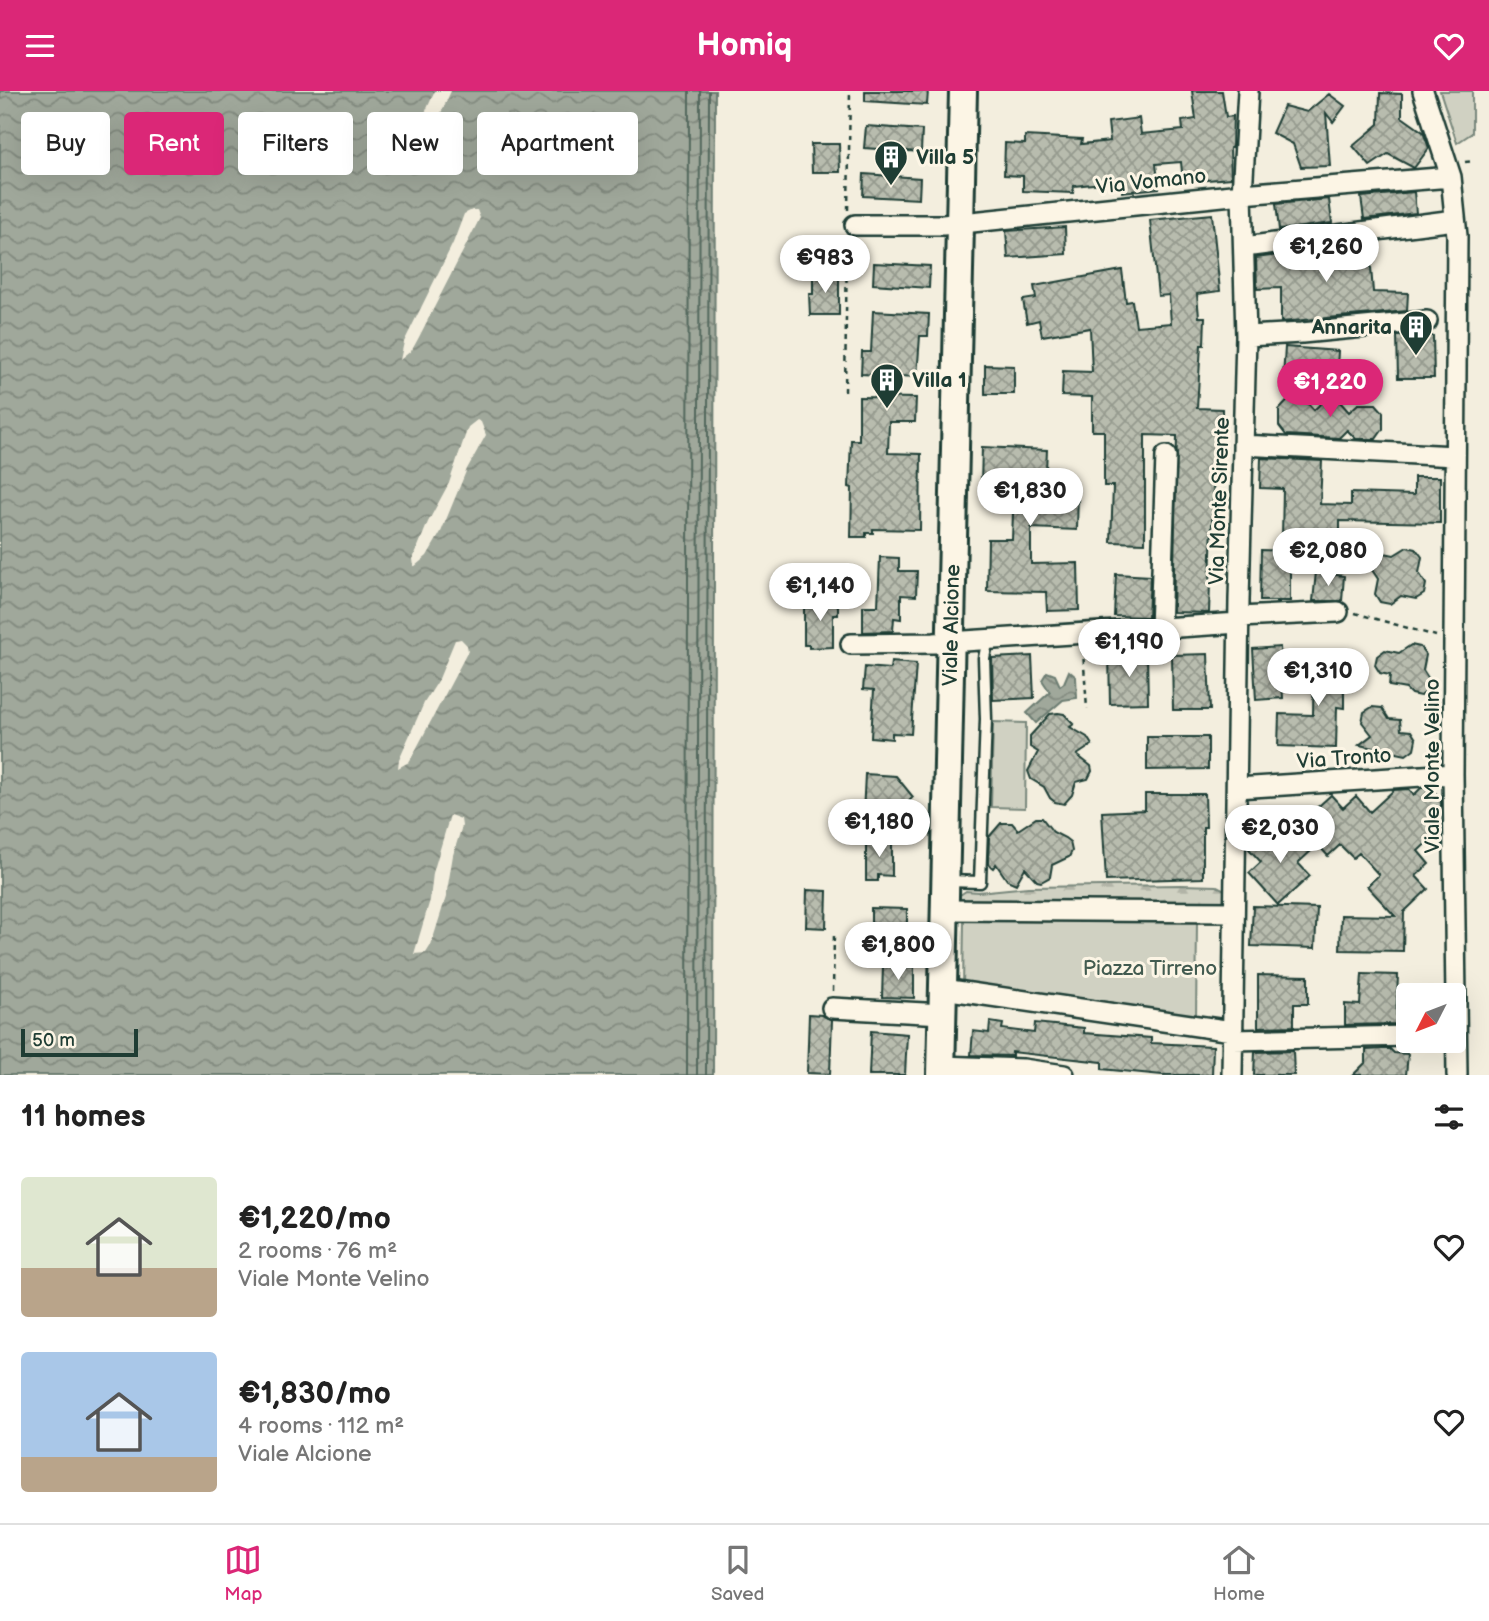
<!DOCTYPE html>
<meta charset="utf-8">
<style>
:root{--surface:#fff;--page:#f2f2f2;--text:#222;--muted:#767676;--line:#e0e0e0;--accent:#db2777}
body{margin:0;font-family:"Balsamiq Sans",sans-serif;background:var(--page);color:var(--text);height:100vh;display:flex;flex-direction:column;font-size:26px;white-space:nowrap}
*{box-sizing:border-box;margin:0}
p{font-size:23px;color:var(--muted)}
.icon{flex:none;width:38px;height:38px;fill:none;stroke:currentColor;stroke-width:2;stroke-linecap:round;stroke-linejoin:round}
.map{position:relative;height:984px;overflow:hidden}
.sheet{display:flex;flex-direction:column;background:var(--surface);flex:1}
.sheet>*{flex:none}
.hud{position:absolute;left:21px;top:21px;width:700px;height:63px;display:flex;gap:14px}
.needle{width:46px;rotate:228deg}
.controls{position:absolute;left:1396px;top:892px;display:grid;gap:14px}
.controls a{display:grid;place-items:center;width:70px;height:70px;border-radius:7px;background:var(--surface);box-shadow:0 7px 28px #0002;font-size:35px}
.scale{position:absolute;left:21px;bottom:18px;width:117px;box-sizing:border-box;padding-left:7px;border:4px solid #1f3d34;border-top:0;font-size:19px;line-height:24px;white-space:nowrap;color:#1f3d34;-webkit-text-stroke:5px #fcf5e5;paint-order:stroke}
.price{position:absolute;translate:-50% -60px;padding:0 16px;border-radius:24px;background:#fff;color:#222;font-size:23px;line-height:46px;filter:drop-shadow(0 2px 4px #0008)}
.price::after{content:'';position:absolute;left:50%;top:42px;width:21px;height:16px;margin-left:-10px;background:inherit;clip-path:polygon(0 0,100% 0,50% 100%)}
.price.on{background:var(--accent);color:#fff}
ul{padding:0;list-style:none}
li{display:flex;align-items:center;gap:21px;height:175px;padding:0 21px}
li span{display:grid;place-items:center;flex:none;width:196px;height:140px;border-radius:7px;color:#555}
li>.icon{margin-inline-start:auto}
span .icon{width:84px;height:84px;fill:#fffc;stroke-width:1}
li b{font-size:30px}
h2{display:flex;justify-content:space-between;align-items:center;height:84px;padding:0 21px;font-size:30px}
.tag{padding:0 24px;border-radius:7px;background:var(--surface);box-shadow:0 7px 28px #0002;font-size:24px;line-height:63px}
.tag.on{background:var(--accent);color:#fff}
header{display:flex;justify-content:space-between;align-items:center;height:91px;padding:0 21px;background:var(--accent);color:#fff;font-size:32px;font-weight:800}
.dock{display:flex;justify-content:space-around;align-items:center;height:98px;border-top:2px solid var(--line);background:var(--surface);font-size:19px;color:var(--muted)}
.dock a{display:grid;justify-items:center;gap:4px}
.dock .on{color:var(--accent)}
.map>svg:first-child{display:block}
.forest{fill:url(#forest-firs);stroke:#78877b;stroke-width:2}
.park{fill:#d0d1c2;stroke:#78877b;stroke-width:2}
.water{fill:url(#water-waves);stroke:#6c7d72;stroke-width:2}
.pier{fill:#f3eede}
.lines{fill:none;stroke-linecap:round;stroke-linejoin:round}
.shore{stroke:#53685d;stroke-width:2}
.building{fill:url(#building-cross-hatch);stroke:#1f3d34;stroke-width:2}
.lane-casing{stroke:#1f3d34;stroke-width:15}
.street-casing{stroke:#1f3d34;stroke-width:24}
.secondary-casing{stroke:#1f3d34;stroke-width:32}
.path{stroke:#1f3d34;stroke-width:2.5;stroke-dasharray:5 5;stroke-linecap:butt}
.lane{stroke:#fcf5e5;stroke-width:10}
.street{stroke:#fcf5e5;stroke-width:19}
.secondary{stroke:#fcf5e5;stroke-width:26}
.labels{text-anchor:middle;stroke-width:6;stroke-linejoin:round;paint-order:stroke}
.poi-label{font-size:21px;font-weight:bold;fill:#1f3d34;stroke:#fcf5e5;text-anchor:start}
.street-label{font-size:21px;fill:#1f3d34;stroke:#fcf5e5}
.park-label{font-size:21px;fill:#425b50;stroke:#fcf5e5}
</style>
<header><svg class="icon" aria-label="menu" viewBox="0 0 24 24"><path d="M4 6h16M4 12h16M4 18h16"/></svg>Homiq<svg class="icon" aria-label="heart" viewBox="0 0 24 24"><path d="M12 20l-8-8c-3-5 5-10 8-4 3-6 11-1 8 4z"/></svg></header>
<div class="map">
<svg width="1489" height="984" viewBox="0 0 1489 984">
<defs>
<pattern id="forest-firs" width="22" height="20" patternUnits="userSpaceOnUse" patternTransform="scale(1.75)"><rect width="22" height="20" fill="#d0d1c2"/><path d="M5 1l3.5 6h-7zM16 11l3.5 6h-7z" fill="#b2b4a7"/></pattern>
<pattern id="water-waves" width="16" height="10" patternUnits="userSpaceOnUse" patternTransform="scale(1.75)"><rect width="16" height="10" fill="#a0a89b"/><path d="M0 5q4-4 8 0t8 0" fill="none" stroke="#828a7f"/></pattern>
<pattern id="building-cross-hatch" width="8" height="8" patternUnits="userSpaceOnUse" patternTransform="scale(1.75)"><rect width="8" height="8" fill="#b8bcae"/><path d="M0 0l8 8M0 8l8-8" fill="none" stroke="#959a8e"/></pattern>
</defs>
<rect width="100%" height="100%" fill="#f3eede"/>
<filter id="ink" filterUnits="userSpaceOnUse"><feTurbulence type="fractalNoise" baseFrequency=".0143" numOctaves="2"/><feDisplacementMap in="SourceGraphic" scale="14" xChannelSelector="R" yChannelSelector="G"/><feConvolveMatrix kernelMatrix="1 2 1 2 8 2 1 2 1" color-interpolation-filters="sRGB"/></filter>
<g filter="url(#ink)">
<!-- forest -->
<path class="forest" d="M1181 794 1217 795 1225 799 1224 809 1216 814H958L960 804 966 800 978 801 1028 796Z"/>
<!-- park -->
<path class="park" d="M1440 0H1472V42L1457 52Z
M993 631 1026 632 1025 717 991 716Z
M964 829 1197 830 1196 929 963 899Z"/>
<!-- water -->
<path class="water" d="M0 0H715L713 984H0Z
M1069 580 1076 586 1077 607 1063 609 1036 632 1027 622 1050 601 1042 589 1047 581 1055 584 1060 595 1064 592Z"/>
<!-- pier -->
<path class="pier" d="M435 0H451L427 53 414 59 413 48Z
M472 119H477L480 127 418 248 412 259 400 269 404 251 453 152 464 123Z
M477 329 481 331 486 344 467 378 441 441 427 465 414 476 413 468 428 431 449 392 468 336Z
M461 548 467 554 468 560 412 666 409 671 398 677 399 668 424 612 438 590 455 549Z
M450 724 461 728 462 735 453 764 446 806 431 854 426 862 414 863 430 809 433 782Z"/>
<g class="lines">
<!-- shore -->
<path class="shore" d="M687 984 689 0
M697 984 700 0
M706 984 709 0"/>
</g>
<!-- building -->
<path class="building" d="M865 0H928L927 14 865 10Z
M1192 0H1222L1226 26 1233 25 1232 56 1230 57 1231 87 1183 91 1181 71 1156 73 1159 97 1122 101 1121 90 1074 95 1073 102 1023 100V85L1004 84 1005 52 1025 53V45L1082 48 1081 53 1110 50 1108 31 1139 27 1141 43 1183 39 1182 30 1196 28Z
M1380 2 1402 3V26L1423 41 1429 57 1414 77 1388 63 1370 75 1353 55 1379 33Z
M1329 3 1345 15 1333 31 1326 22 1330 75 1301 76 1293 53 1272 42 1284 15 1307 21Z
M866 35 922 39 921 61 864 57Z
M811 53H839L840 81H812Z
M864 83 920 87 919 108 863 105Z
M1414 101 1416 122 1364 128 1361 106Z
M1329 108 1332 132 1279 139 1276 113Z
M1212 123 1220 200 1197 203 1199 226H1205L1204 254H1201L1197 317 1222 318V345H1215L1209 522 1173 521 1177 345 1145 344V452L1111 451 1113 395H1104V340H1092V306L1062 305 1063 280 1092 281 1090 237 1042 245 1039 229 1027 232 1023 209 1036 207 1034 195 1122 179 1126 211 1132 210 1136 235 1171 232 1169 204 1158 205 1150 129Z
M1065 136 1066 163 1008 167 1006 140Z
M1369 152 1373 201 1408 202 1407 220 1281 231V197L1257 198 1256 167Z
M874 172 930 175 929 197 873 193Z
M813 183H839V224H810L809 203H813Z
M873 220 929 223 928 245H920L917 286 861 283 862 261H871Z
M1397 245H1433L1434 287H1398Z
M1285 256 1338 260 1336 292 1283 287Z
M985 274 1014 275V303H985Z
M1297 300 1314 319 1332 302 1349 321 1358 313H1376L1383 321V338L1376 348H1356L1347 339 1339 347 1286 344 1279 335V319Z
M859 306 916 307 915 331H889L888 362 921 363 920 439 873 438V442H866V446H851L852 397 849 396 851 349H859Z
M982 356 1047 359 1045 399 1078 401 1077 439 1031 437V473L1078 472 1079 519 1047 520 1046 501 987 500 988 448H1012L1014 396 981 394Z
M1261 367 1322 370 1320 413 1351 414V402L1414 404V386H1440V432L1340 430V447L1282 446 1283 398 1260 397Z
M1407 456 1416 458 1422 466 1419 482 1426 493 1424 503 1416 508 1401 505 1390 513 1380 511 1375 503 1378 488 1370 476 1372 467 1380 461 1394 464Z
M1261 459 1290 460V510H1260Z
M880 466 899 467V480H917L916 505 901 504V528L894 527 893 540 863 541V515H878Z
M1316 481 1344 485 1342 510H1313Z
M1116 483 1150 485 1148 526 1114 525Z
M819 507H838V524H833V556L809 557V554H804V517H809V514H819Z
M1411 554 1420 556 1426 564 1423 579 1430 590 1428 600 1420 605 1411 603 1406 598 1389 595 1390 584 1380 582 1375 574 1377 565 1385 559 1399 562Z
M1280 556 1283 607 1256 609 1253 558Z
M1147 562 1148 612 1110 613 1109 563Z
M1314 562 1344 563V617L1337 616 1336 657 1278 655 1279 623 1313 624Z
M1208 563 1210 619H1173L1172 564Z
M1032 565 1034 607 993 609 992 567Z
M891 571 916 573 911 643 892 642V648L871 646 874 599 863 598 865 576 890 578Z
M1372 616 1382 617 1389 628 1400 629 1401 639 1411 640 1416 648 1414 658 1406 664 1359 654 1372 644 1362 631 1364 621Z
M1058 622 1064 623 1074 633 1070 636 1087 646 1092 654 1077 664 1091 675 1092 680 1088 688 1076 691 1072 704 1064 713 1055 711 1050 707 1044 696 1031 688 1028 680 1038 661 1030 656V645L1050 623Z
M1147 646H1208V678L1147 679Z
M865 683 896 685 913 706 878 743 879 724 863 723Z
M1421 697H1431L1441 708V715L1431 724 1441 735V738L1418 760 1429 773 1416 785 1428 798 1404 821 1403 860 1340 859 1341 824 1395 825 1367 795 1379 784 1359 762 1353 767 1340 754 1328 765 1311 746 1323 736 1311 722 1331 704 1343 717 1356 705 1370 721 1394 699 1409 698 1414 704Z
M1145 703H1205L1206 736H1203V787L1106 790 1102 721 1145 719Z
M1036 727H1042L1053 741 1065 747 1070 751 1072 760 1069 766 1052 774 1050 786 1041 791 1037 790 1025 777 1016 793 1007 789 996 773 993 777 988 773 989 746 1001 732H1012L1018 739Z
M1269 739 1281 752 1293 741 1311 760 1298 772 1310 785 1278 814 1249 782 1261 771 1249 758Z
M878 747H892V785L878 784V790H866V753H878Z
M807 799 827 800 826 837 806 836Z
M1253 815 1317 817 1315 857 1251 855Z
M871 817 907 818V847H871Z
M883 875 914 876V907L882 906Z
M1362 883 1398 884 1396 933 1345 934V913L1360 914Z
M1258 884 1308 885V913H1294V935L1258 936Z
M809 923 822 924 832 929 830 983 807 982Z
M990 931 1003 933 1002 938 1034 942 1035 932 1084 937V942L1151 947V952L1213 955 1212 984H1162L1102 978V971L1012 961V965L971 964 973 940 989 942Z
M871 940 907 943 905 984H869Z
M1382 958H1390L1394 962 1408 963 1406 984H1353L1366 971V959Z
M1293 960 1294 984H1254L1255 961Z"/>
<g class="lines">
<!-- lane casing -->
<g class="lane-casing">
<path id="lane" d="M948 790 980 791 986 628 984 567 988 548"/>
</g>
<!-- street casing -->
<g class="street-casing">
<path id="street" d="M1423 0 1451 86 1457 145 1453 683 1457 984
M855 134H943L1242 103 1451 86
M1244 156 1455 129
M1246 245 1302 242 1427 230
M1243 354 1455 365
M1239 526 1338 521
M1160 538 1166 365
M851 553 934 552 1239 532
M1237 697 1453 683
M944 819 1234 821
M943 898 1232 940
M832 917 943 923
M1233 949 1409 945
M941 975 1023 978 1064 984
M1232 984 1239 509 1246 245 1242 103 1248 0"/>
</g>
<!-- secondary casing -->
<g class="secondary-casing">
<g id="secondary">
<path id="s1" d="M941 984 963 0"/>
</g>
</g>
<!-- path -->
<path class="path" d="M1465 71 1474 70
M848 119 850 0
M845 301 847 150
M1355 522 1436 545
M1081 560H1083L1087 618
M833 900 834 843"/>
<!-- lane -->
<use href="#lane" class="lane"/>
<!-- street -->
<use href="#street" class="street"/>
<!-- secondary -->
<use href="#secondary" class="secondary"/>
</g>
</g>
<!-- icons -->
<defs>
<g id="building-pin" transform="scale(1.75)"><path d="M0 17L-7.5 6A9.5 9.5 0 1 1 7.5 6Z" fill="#1f3d34" stroke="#fcf5e5"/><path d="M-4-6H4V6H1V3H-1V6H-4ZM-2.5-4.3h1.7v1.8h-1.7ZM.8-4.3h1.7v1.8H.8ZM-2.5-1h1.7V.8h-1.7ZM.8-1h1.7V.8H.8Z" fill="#fff"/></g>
</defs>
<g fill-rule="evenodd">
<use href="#building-pin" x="891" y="66"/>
<use href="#building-pin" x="1416" y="236"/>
<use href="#building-pin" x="887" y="289"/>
</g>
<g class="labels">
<!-- poi labels -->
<g class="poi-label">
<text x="916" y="73">Villa 5</text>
<text x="1392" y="243" text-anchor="end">Annarita</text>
<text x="912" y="296">Villa 1</text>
</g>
<!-- street labels -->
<g class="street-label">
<text transform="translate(1151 90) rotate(-6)" y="7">Via Vomano</text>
<text transform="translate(1219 410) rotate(-88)" y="7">Via Monte Sirente</text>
<text dy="7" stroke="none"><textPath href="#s1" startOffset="450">Viale Alcione</textPath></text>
<text transform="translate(1344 667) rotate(-4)" y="7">Via Tronto</text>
<text transform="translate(1432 675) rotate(-90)" y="7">Viale Monte Velino</text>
</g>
<!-- park labels -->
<g class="park-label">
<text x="1150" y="884">Piazza Tirreno</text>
</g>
</g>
</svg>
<div class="controls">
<a><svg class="needle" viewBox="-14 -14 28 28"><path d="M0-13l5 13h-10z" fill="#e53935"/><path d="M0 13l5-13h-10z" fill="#767676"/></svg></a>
</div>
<div class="scale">50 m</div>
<b class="price" style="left:1326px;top:193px">€1,260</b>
<b class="price" style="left:825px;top:204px">€983</b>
<b class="price on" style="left:1330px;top:328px">€1,220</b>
<b class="price" style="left:1030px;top:437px">€1,830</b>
<b class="price" style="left:1328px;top:497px">€2,080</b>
<b class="price" style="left:820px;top:532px">€1,140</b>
<b class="price" style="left:1129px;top:588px">€1,190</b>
<b class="price" style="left:1318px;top:617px">€1,310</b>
<b class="price" style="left:879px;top:768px">€1,180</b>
<b class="price" style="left:1280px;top:774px">€2,030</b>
<b class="price" style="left:898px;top:891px">€1,800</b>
<div class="hud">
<a class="tag">Buy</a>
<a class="tag on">Rent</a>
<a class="tag">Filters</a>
<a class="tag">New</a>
<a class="tag">Apartment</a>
</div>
</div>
<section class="sheet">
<h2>11 homes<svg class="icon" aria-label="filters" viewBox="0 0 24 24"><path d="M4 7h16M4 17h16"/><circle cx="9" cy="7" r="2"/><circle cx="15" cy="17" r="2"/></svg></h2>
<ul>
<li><span style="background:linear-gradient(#dfe7d0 65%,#b9a48a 0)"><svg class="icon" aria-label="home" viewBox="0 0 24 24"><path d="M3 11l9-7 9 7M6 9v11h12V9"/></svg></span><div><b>€1,220/mo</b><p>2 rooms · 76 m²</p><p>Viale Monte Velino</p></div><svg class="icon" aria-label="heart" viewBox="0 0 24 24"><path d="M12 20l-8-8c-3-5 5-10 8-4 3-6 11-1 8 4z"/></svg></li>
<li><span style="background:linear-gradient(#a9c7e8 75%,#b9a48a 0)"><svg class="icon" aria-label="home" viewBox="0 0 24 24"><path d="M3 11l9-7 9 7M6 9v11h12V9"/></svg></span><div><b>€1,830/mo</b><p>4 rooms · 112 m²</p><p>Viale Alcione</p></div><svg class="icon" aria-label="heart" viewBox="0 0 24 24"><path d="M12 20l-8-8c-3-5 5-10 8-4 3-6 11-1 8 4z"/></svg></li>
</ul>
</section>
<nav class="dock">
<a class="on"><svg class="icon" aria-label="map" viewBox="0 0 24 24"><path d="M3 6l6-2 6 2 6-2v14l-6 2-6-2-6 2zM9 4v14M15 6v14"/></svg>Map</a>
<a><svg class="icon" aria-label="saved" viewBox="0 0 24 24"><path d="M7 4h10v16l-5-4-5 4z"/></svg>Saved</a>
<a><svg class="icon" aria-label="home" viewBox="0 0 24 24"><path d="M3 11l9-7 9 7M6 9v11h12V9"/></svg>Home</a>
</nav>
